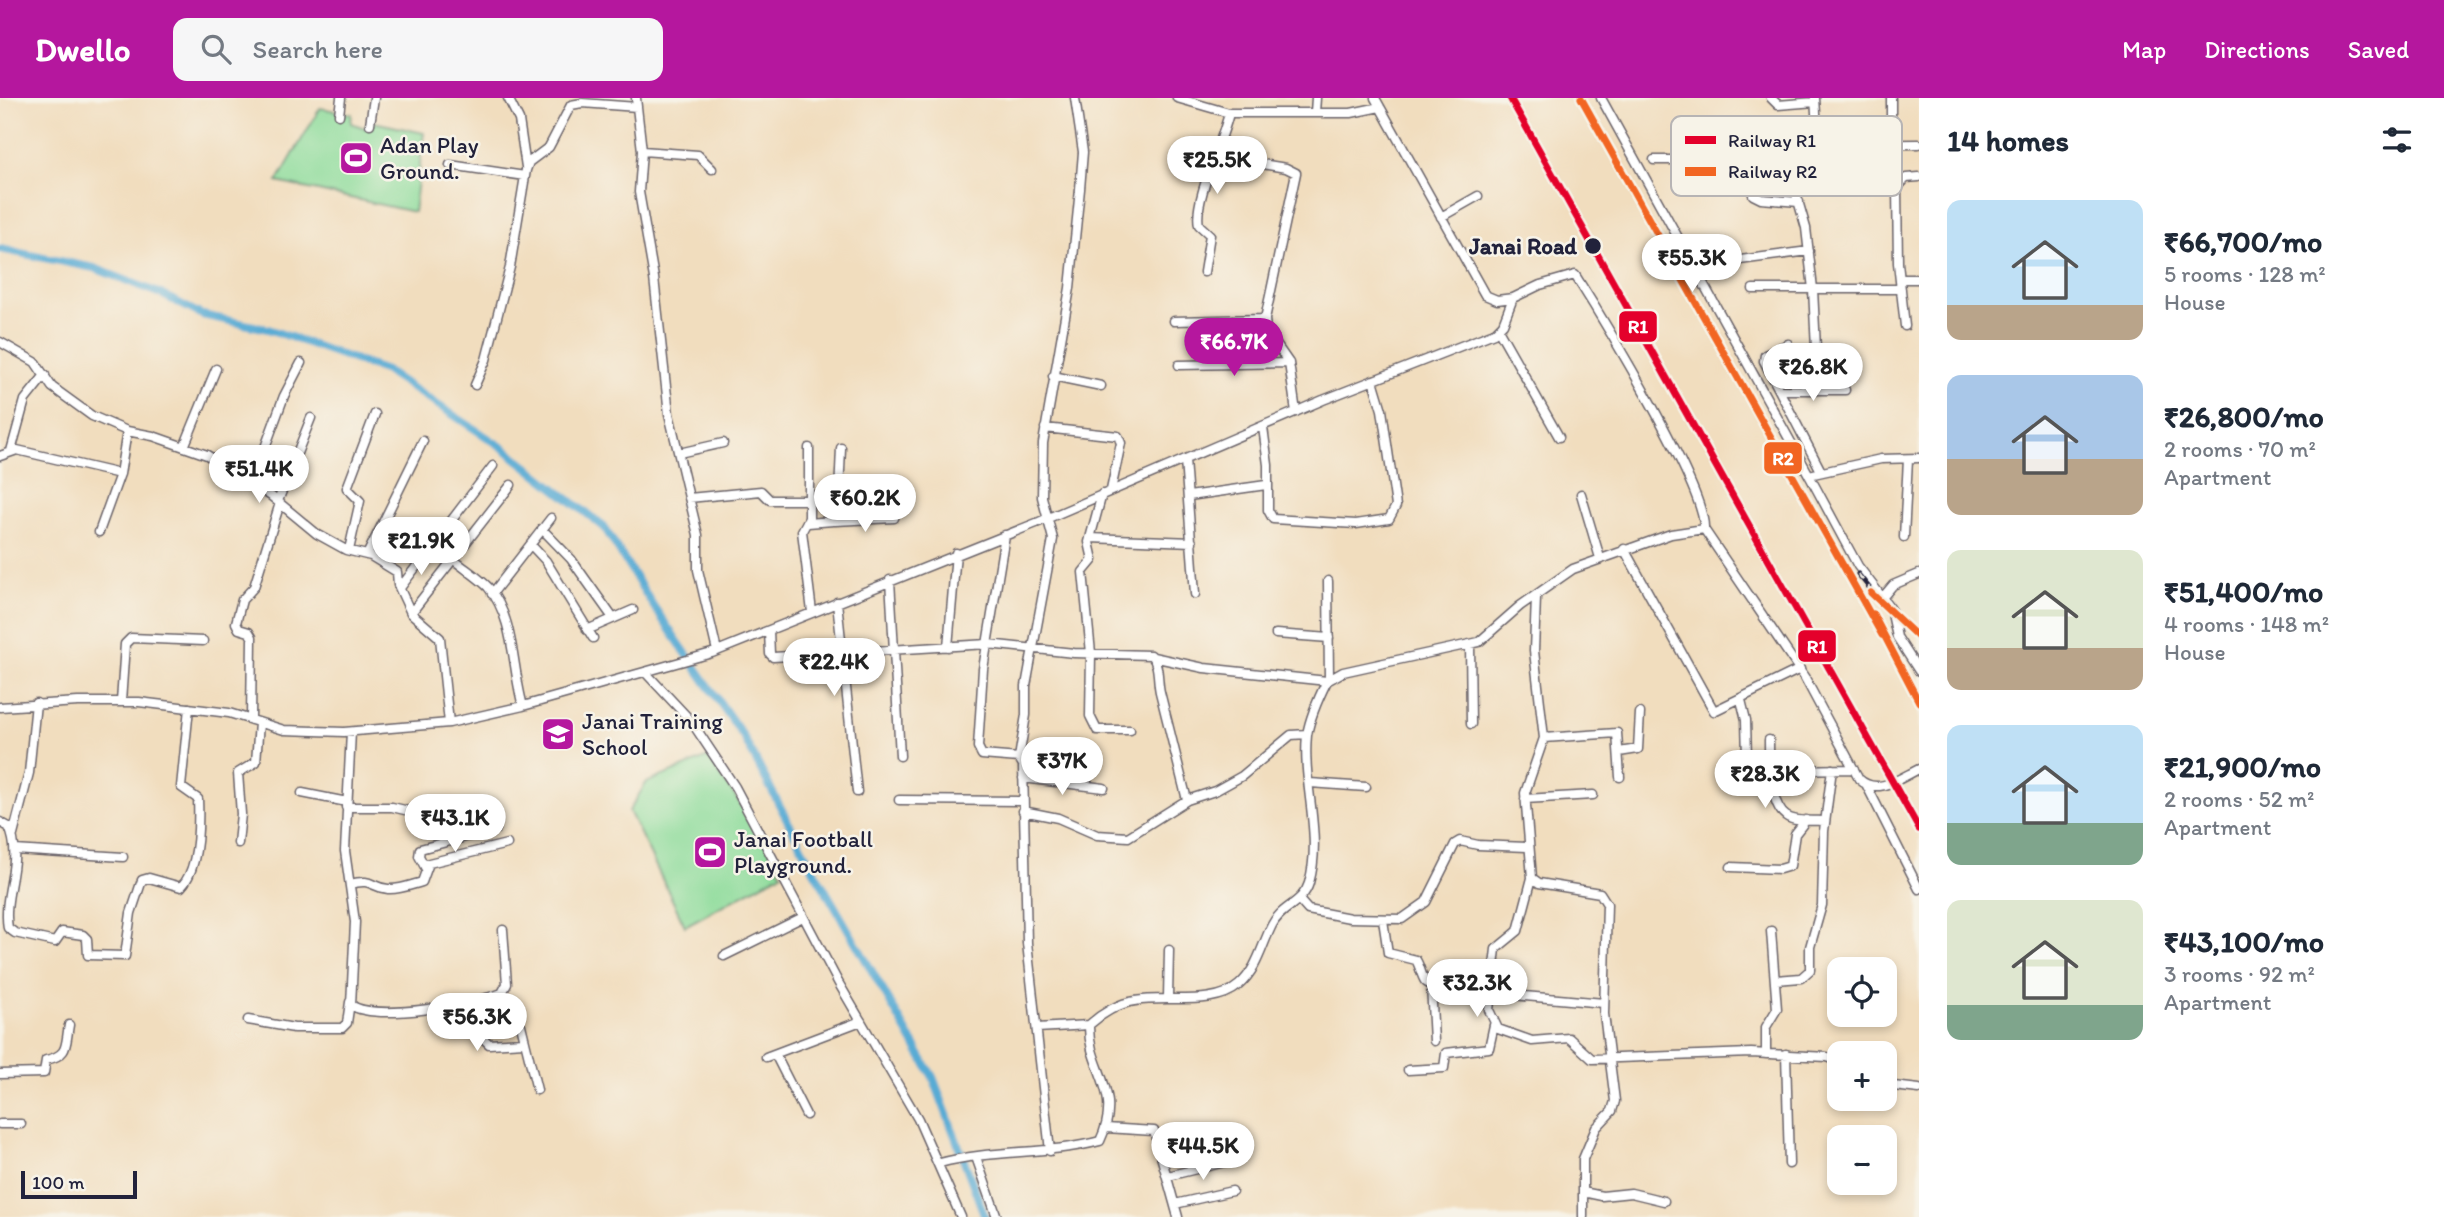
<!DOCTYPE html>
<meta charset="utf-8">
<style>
:root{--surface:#fff;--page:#f6f6f7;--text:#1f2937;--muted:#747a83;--accent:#b5179e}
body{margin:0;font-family:Itim,sans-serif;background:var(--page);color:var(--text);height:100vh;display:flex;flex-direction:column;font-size:26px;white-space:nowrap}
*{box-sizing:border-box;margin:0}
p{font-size:23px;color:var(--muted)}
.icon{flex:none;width:38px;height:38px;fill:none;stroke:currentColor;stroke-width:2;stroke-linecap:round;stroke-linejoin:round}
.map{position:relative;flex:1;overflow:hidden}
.details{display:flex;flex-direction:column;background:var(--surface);width:525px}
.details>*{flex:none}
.controls{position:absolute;left:1827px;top:859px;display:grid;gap:14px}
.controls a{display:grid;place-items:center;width:70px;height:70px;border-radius:14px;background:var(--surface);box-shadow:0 4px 10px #0003;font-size:35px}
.scale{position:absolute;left:21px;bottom:18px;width:116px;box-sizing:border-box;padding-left:7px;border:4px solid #22223b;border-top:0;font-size:19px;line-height:24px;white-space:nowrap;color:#22223b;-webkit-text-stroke:5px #f7f3e8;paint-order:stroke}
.price{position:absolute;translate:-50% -60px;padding:0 16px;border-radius:24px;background:#fff;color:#222;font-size:23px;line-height:46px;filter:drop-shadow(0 2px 4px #0008)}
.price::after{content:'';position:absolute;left:50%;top:42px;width:21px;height:16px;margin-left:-10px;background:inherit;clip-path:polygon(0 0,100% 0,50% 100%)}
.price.active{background:var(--accent);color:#fff}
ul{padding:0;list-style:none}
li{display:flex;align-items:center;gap:21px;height:175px;padding:0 28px}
li span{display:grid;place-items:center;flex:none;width:196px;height:140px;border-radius:14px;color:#555}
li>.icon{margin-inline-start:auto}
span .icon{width:84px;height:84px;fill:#fffc;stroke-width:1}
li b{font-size:30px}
h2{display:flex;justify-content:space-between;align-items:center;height:84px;padding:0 28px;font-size:30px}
header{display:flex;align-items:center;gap:42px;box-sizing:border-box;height:98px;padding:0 35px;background:var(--accent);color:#fff}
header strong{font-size:33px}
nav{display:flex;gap:38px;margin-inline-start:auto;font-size:24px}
.search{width:490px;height:63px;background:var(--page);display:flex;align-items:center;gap:18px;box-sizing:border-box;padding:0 24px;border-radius:14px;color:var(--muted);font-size:26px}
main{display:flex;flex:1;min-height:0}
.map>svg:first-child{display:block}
.green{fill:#8edc9b;stroke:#587f6b;stroke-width:2}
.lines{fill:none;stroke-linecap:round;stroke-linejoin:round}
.canal{stroke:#59abd4;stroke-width:8}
.minor-casing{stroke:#6a6369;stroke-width:11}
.minor{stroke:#fff;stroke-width:8}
.rail-casing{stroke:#22223b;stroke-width:5}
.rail{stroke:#f7f3e8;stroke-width:2.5;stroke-dasharray:8;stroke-linecap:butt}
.rail-1-casing{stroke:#f7f3e8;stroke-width:12}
.rail-2-casing{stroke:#f7f3e8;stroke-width:12}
.rail-1{stroke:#e4002b;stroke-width:7}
.rail-2{stroke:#f26522;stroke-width:7}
.stop-dot{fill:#22223b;stroke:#f7f3e8;stroke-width:2.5}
.labels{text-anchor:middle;stroke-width:5;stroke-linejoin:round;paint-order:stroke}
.poi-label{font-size:23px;fill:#22223b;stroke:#f7f3e8;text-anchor:start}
.stop-label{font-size:23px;font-weight:bold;fill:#22223b;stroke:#f7f3e8;text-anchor:end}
.key{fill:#f7f3e8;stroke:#b7b4b4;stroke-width:2}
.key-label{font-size:19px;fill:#22223b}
.line-badge{stroke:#f7f3e8;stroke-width:2.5}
.badge-label{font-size:19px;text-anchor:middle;font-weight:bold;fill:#fff}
</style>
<header>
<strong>Dwello</strong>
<div class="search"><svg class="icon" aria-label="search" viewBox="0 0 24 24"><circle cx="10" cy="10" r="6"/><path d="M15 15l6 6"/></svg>Search here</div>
<nav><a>Map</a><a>Directions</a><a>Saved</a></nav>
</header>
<main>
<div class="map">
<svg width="1919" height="1119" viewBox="0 0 1919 1119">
<rect width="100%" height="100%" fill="#f7f3e8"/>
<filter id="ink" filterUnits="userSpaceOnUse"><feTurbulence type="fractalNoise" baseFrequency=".0143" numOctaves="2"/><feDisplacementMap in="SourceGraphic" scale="14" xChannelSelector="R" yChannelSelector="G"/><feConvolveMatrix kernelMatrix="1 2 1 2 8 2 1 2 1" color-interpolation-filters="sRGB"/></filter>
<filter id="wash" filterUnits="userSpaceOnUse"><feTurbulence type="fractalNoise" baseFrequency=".00686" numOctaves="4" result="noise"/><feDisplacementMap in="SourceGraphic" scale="28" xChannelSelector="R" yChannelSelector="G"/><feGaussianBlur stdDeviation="1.57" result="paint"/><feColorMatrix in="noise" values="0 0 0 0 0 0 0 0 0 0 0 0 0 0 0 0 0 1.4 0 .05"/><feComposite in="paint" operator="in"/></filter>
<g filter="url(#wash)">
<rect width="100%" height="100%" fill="#f1ddbe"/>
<!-- green -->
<path class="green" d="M320 10 352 16 351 25 365 30 369 23 424 35 414 114 277 84Z
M708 659 759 733 782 775 685 828 629 713 646 685Z"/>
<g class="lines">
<!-- canal -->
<path class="canal" d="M0 151 94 170 161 196 202 217 268 231 386 273 502 349 604 429 654 509 743 638 812 769 933 979 985 1119"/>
</g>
</g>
<g filter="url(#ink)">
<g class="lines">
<!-- minor casing -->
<g class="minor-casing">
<path id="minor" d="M508 0 519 22 526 69
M636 0 642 53 639 94 654 180 669 316 698 437V472L717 553
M1177 0 1229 15H1351L1380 9
M1375 0 1485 197 1497 202 1513 200
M1601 0 1809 377
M1771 0 1778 7 1815 4
M1815 0 1818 44 1829 47 1919 46
M1315 14 1316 0
M339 17 341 0
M370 26 374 0
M1891 46V0
M1221 48 1256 65 1286 70 1296 75 1265 221 1266 232 1289 265 1296 314
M1782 48 1806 130 1813 191 1818 290
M642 53 698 57 712 71
M1749 53 1753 97 1761 101 1799 104
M1654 62H1700L1818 44
M450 67 525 78
M1441 119 1478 98
M1694 168 1809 153
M1204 174 1210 137 1199 127C1193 103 1223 43 1229 15
M1900 181H1919
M1753 191H1901
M1174 223 1265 221
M1905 228 1898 165 1897 90 1906 80 1919 79
M1498 231 1559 339
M0 244 35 264 52 289 92 318 127 333 153 338 207 357 271 398 317 436 346 452 371 458 397 474 398 487 411 515 440 540 449 625
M1788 246 1765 257 1764 263 1821 373
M1179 267 1289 265
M1053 278 1101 288
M475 287 486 262 510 169 526 72 529 64 549 49 571 7 582 5 637 9
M1781 292H1845
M1263 329 1268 367V412L1273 421 1356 426 1389 421 1396 408 1382 312 1373 282
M1045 330 1118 338 1121 345 1111 392
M184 349 216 271
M809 350V420L802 433 812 514
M11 353 25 302 45 277
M679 355 723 345
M0 358 17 352 120 376
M1919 360 1881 361 1809 377 1858 468 1891 511 1897 539 1919 573
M1185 362 1195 496
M252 385 284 298 301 265
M1102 396 1089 444 1093 462 1083 474 1091 555 1090 618 1097 632H1130
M1581 396 1600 460
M1189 398 1266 387
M689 400 761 393 770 402H809
M278 403 311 320
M835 423 894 420
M808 425 833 423 838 418 841 350
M542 431 571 461 613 520
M1704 431 1805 580 1859 681C1877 698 1900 680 1919 671
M99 434 120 376 127 333
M1005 437 983 571 978 649 982 657 1019 660 1023 667 1027 845 1050 1053
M1904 439 1908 361
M1090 440 1192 444
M531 447 546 463 593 540
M1624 451 1714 613 1800 571
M349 452 360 403 347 390 375 316
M367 457 423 343
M454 462C465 471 478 479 488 489 515 520 512 571 523 608
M890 482 900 658
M1328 483 1329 581
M400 490 493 368
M492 496 551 420
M1536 499 1534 553 1544 640 1525 695 1532 780 1539 785 1600 795 1607 806 1604 916 1615 1003 1612 1013 1596 1030 1583 1061V1119
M1882 500 1893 487 1919 476
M837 504 857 694
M411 515 511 387
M587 532 633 512
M769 533 770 556 773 559 988 546 1074 555 1151 557C1160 567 1157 581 1160 594 1169 630 1178 666 1187 702
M1276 536 1329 540
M1470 546 1471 626
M948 549 956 455
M1153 559 1204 570 1327 583
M645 574 691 623 735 689 838 884 918 1021 961 1119
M1741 602 1746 622 1747 660
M121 604 125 546 131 540 203 543
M0 609 78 604H139L229 615 284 632 344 634 449 625 523 608 712 555 1039 424 1323 302 1494 235 1503 226 1513 200 1540 187 1575 177C1601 218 1707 392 1704 431L1671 436 1573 471 1520 508 1479 544 1343 574 1327 583C1319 599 1310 619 1307 637 1302 686 1323 737 1309 785 1303 806 1281 808 1272 827 1261 849 1258 870 1239 887 1214 909 1166 897 1135 903 1119 905 1101 916 1089 927 1088 973 1124 992 1100 1043 1048 1057 992 1051 940 1065
M251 622 252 539 249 534 239 531 236 525 242 502 254 489 280 405
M351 634 345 753 355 824 351 907C375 924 474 906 502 895L507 886 503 832
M1544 640 1617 635 1620 679
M1769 642C1769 661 1769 706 1786 718 1795 725 1814 722 1825 723
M1619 654 1638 651 1640 615
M1019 660 1026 617V588L1053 441 1042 399 1043 345 1070 190 1080 91 1083 54 1075 0
M1785 672 1854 671
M1023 680 1104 690
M1310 685 1366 689
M1867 688 1919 791
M302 695 347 704
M1525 701 1593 697
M899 702 1022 703
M346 709H392L409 713 437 711 447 717H455L468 735 496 731
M1023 713 1058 720 1097 737 1128 739 1187 702 1215 693 1242 678 1291 637 1307 636
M0 724 9 729C24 762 2 796 8 830L15 835 55 844 62 834 83 837 87 841 88 857 125 858 131 815 142 782 149 780 181 789C199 771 199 725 198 701L181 689 189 610
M13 737 29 675 36 605
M238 745 241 716 238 675 256 664 259 625
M15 752 123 759
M1731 769 1780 771 1790 768 1795 736 1806 722
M426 771 419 758 420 751 473 737
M1532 780 1518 833 1496 851 1489 912 1498 931 1532 943 1569 940 1592 961 1751 955 1827 959 1839 963
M350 786C374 780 369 789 388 791 399 792 411 787 422 784L429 765 507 746
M1300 803 1308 812 1350 820 1402 821 1426 804 1455 746 1460 743 1478 747 1527 749
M1383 822 1388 855 1416 862C1420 868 1421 877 1425 883 1433 894 1477 885 1491 884
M724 858 803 819
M1776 882 1801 880 1810 872V849L1822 807 1824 733 1832 671
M1431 887 1434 943
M502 895 521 927 537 992
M1490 895 1604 905
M1168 900 1169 852
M469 903 483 940 489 946 524 944
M248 922 294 930H342L347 925 350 904
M1037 930 1089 927
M775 956 806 1017
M1766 956V929L1777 911 1771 833
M1786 956 1789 1066
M766 959 861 923
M1408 972 1444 970 1446 955 1489 950 1494 927
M0 976 44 975 46 962C69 957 65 948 69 927
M1885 987 1919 991
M0 1026H21
M1106 1030 1154 1033 1178 1119
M1161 1051 1216 1037
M976 1059 997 1119
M1168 1078 1233 1062
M1583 1094 1602 1098 1631 1095 1664 1103
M1175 1106 1232 1093"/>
</g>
<!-- minor -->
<use href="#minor" class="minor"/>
<!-- rail casing -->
<g class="rail-casing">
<path id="rail" d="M1581 0 1882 537
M1858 476 1893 519 1919 540
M1879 530 1919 604"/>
</g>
<!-- rail -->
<use href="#rail" class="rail"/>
<!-- rail-1 casing -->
<g class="rail-1-casing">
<path id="rail-1" d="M1510 0 1919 731"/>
</g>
<!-- rail-2 casing -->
<g class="rail-2-casing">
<path id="rail-2" d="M1581 0 1882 537
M1871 495 1919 540
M1873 516 1919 604"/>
</g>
<!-- rail-1 -->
<use href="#rail-1" class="rail-1"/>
<!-- rail-2 -->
<use href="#rail-2" class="rail-2"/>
</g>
</g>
<!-- icons -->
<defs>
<g id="stadium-square" transform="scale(1.75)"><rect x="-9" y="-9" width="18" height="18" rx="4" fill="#b5179e" stroke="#f7f3e8"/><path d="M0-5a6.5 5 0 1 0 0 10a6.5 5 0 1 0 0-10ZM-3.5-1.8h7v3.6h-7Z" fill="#fff"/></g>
<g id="school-square" transform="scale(1.75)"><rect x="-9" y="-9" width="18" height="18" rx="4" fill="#b5179e" stroke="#f7f3e8"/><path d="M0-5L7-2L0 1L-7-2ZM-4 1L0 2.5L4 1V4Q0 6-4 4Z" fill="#fff"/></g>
</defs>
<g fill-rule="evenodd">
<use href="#stadium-square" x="356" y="60"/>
<use href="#school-square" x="558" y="636"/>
<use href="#stadium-square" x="710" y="754"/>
</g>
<!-- markers -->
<circle class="stop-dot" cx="1593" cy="148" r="9"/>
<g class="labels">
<!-- poi labels -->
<g class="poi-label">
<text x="380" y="55">Adan Play<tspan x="380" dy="26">Ground.</tspan></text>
<text x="582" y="631">Janai Training<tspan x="582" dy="26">School</tspan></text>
<text x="734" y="749">Janai Football<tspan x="734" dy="26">Playground.</tspan></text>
</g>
<!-- stop labels -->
<g class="stop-label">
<text x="1577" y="156">Janai Road</text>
</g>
</g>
<!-- legend -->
<rect x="1671" y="18" width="231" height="80" rx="10" class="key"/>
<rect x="1685" y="38" width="31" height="8" fill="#e4002b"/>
<rect x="1685" y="69" width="31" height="9" fill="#f26522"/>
<g class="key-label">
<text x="1728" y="49">Railway R1</text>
<text x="1728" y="80">Railway R2</text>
</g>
<g class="line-badge">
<rect x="1618" y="212" width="40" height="33" rx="7" fill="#e4002b"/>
<rect x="1763" y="343" width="40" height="34" rx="7" fill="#f26522"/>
<rect x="1797" y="531" width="40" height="34" rx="7" fill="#e4002b"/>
</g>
<g class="badge-label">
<text x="1638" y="235">R1</text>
<text x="1783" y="367">R2</text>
<text x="1817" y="555">R1</text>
</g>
</svg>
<div class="controls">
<a><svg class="icon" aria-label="locate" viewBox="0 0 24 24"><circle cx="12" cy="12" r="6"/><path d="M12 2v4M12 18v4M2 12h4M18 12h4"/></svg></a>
<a>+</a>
<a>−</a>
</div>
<div class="scale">100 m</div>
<b class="price" style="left:1217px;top:98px">₹25.5K</b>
<b class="price" style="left:1692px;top:196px">₹55.3K</b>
<b class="price active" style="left:1234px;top:280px">₹66.7K</b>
<b class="price" style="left:1813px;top:305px">₹26.8K</b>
<b class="price" style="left:259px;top:407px">₹51.4K</b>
<b class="price" style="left:865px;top:436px">₹60.2K</b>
<b class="price" style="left:421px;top:479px">₹21.9K</b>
<b class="price" style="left:834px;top:600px">₹22.4K</b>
<b class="price" style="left:1062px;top:699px">₹37K</b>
<b class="price" style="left:1765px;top:712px">₹28.3K</b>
<b class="price" style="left:455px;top:756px">₹43.1K</b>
<b class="price" style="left:1477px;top:921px">₹32.3K</b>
<b class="price" style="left:477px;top:955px">₹56.3K</b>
<b class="price" style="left:1203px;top:1084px">₹44.5K</b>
</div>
<section class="details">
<h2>14 homes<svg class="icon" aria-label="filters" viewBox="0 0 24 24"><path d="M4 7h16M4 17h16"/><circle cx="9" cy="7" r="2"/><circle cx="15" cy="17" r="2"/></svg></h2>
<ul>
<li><span style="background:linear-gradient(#bfe0f5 75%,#b9a48a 0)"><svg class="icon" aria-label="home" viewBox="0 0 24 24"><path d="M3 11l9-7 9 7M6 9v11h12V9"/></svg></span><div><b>₹66,700/mo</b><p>5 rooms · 128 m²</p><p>House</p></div></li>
<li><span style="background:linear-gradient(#a9c7e8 60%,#b9a48a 0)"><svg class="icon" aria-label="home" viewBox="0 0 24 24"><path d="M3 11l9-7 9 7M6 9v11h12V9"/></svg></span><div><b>₹26,800/mo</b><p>2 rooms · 70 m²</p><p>Apartment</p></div></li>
<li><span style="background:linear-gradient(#dfe7d0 70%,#b9a48a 0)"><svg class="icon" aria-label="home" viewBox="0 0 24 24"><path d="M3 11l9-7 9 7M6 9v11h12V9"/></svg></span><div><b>₹51,400/mo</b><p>4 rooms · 148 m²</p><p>House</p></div></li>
<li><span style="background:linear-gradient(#bfe0f5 70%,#7fa58c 0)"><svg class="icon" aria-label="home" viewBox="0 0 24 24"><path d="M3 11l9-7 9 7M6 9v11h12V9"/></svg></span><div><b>₹21,900/mo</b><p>2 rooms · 52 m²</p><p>Apartment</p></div></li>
<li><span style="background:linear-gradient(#dfe7d0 75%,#7fa58c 0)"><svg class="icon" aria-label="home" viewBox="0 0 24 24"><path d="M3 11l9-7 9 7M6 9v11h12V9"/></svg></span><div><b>₹43,100/mo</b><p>3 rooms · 92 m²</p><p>Apartment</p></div></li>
</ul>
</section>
</main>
